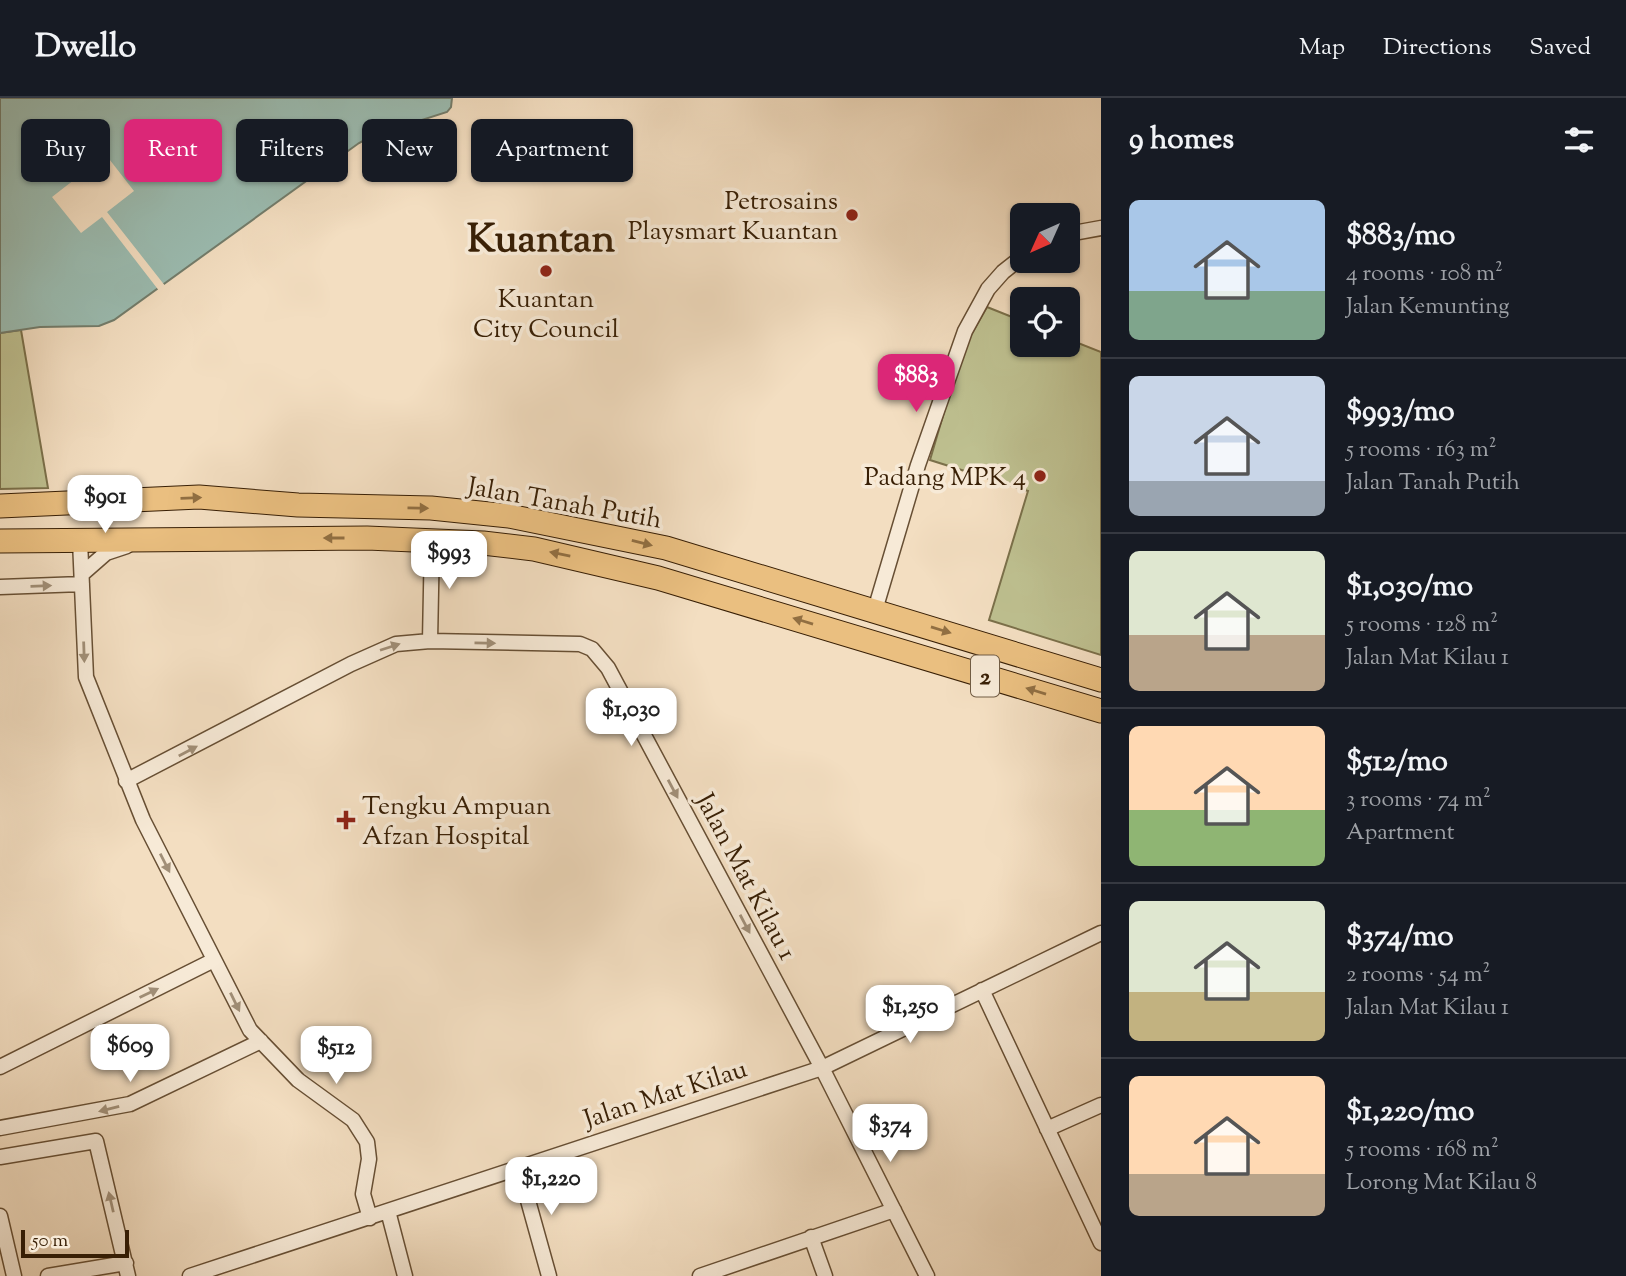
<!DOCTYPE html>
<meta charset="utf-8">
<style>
:root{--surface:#171b24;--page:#20242c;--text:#f1f3f6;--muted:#9ea1a6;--line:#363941;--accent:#db2777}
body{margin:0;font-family:"Sorts Mill Goudy",serif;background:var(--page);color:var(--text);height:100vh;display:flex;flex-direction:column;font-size:26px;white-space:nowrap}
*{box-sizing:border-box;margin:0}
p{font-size:23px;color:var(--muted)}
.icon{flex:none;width:38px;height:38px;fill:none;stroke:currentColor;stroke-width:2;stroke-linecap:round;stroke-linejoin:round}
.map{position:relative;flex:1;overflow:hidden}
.panel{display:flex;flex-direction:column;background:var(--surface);width:525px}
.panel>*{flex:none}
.hud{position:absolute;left:21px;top:21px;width:665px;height:63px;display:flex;gap:14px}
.needle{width:46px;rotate:225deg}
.fabs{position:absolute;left:1010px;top:105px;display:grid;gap:14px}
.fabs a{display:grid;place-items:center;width:70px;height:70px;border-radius:10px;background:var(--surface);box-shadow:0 2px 5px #0004;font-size:35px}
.scale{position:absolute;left:21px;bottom:18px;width:108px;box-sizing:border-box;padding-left:7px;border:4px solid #381f05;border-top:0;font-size:19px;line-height:24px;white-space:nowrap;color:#381f05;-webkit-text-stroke:5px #f7ead7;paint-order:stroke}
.price{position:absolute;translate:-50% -60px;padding:0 16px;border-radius:14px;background:#fff;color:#222;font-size:23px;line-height:46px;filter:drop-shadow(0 2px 4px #0008)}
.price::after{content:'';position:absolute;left:50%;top:42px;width:21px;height:16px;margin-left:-10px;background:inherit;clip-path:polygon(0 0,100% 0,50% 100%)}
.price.selected{background:var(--accent);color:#fff}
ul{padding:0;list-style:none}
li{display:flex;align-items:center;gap:21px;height:175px;padding:0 28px}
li+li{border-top:2px solid var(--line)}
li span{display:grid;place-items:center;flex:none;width:196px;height:140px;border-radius:10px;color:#555}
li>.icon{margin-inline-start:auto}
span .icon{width:84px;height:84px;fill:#fffc;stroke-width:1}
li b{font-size:30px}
h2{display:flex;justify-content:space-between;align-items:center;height:84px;padding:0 28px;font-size:30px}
.chip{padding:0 24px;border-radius:10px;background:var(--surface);box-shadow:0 2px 5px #0004;font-size:24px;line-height:63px}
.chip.selected{background:var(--accent);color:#fff}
header{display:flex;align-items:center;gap:42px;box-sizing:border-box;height:98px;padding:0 35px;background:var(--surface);border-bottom:2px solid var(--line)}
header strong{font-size:33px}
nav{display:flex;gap:38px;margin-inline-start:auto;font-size:24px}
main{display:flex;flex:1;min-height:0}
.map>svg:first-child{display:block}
.green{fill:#bec090;stroke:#7b704a;stroke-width:2}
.water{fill:#9bbcb1;stroke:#737d6c;stroke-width:2}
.pier{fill:#f3dec1}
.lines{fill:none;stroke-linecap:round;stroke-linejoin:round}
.minor-casing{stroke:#674f34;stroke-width:17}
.trunk-casing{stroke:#381f05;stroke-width:25}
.minor{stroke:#f7ead7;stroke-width:14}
.trunk{stroke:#eabf80;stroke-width:23}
.oneway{fill:#916f42}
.oneway2{fill:#a18f78}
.poi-dot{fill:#8f2418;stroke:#f7ead7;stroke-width:2.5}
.labels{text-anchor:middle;stroke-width:7;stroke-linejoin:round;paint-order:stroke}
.shield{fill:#f7ead7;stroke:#715c44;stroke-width:2}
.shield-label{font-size:24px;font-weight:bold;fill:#381f05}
.poi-label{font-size:26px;fill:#381f05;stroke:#f7ead7;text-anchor:end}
.street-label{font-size:26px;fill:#381f05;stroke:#f7ead7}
.town-label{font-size:40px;font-weight:bold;fill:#381f05;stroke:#f7ead7}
</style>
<header>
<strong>Dwello</strong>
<nav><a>Map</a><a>Directions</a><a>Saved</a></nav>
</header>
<main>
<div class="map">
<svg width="1101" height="1178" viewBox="0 0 1101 1178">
<rect width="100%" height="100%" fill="#f3dec1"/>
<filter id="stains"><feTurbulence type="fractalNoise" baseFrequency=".00286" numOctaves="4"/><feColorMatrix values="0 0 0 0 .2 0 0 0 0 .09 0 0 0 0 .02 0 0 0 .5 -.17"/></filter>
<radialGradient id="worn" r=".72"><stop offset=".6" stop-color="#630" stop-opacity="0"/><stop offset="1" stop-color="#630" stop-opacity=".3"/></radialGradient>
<!-- green -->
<path class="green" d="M987 209 1022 223V247H1068V241L1101 254V557L989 522 1028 393 930 362 962 253Z
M21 232 48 390 0 391V235Z"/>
<!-- water -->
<path class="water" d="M0 0H452L451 9 447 14 372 38 359 45 114 222 99 228 40 229 0 235Z"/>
<!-- pier -->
<path class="pier" d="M106 57 134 93 107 114 166 189 160 194 102 119 81 135 52 99Z"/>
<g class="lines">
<!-- minor casing -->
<g class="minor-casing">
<path id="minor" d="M1068 136 1101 130
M80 443 86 579 143 722 250 932 298 982 353 1022 367 1044 369 1061 363 1096 370 1120
M82 476 106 455 127 448
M0 489 82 486
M875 512 918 367 965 233 988 191 1003 174 1022 159
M430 543 432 442
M126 683 351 566 396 546 430 543 580 546 592 551 608 570 822 970 927 1178
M982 892 1101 1145
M0 969 214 862
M0 1030 130 1006 261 943
M1047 1031 1101 1007
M0 1059 96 1043 128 1178
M519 1070 549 1178
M388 1113 405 1178
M0 1118 14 1178
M811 1139 825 1178
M48 1178 126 1165
M190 1178 822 970 1101 835
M700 1178 894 1112"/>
</g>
<!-- trunk casing -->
<g class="trunk-casing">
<path id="trunk" d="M0 408 199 399 298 407 431 410 509 418 666 450 1101 582
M0 443 367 440 483 445 534 451 658 480 1101 613"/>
</g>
<!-- minor -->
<use href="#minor" class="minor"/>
<!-- trunk -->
<use href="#trunk" class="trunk"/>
</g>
<!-- one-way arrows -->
<defs><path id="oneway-solid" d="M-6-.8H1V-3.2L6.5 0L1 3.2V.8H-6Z" transform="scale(1.75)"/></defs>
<g class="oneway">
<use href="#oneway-solid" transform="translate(191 400) rotate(-2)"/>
<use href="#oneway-solid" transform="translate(418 410) rotate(1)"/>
<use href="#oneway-solid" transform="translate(334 440) rotate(-180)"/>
<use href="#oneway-solid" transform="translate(642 445) rotate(14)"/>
<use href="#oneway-solid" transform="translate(560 456) rotate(-169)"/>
<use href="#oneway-solid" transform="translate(803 523) rotate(-163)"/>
<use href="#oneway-solid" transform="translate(941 532) rotate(17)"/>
<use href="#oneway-solid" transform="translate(1036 593) rotate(-163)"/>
</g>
<g class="oneway2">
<use href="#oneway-solid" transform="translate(41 488) rotate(-2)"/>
<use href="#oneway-solid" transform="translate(485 545) rotate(1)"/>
<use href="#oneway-solid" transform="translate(390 549) rotate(-18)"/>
<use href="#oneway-solid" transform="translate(84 554) rotate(88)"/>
<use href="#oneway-solid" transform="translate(188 653) rotate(-28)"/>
<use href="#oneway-solid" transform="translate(673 691) rotate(62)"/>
<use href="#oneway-solid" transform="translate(165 765) rotate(63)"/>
<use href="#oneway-solid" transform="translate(745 826) rotate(62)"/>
<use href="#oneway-solid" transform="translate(149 895) rotate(-26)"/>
<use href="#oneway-solid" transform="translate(235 904) rotate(64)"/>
<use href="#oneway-solid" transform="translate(109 1011) rotate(166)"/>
<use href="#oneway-solid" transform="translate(111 1104) rotate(-103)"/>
</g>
<!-- markers -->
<g class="poi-dot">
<circle cx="852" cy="117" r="7"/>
<circle cx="546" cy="173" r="7"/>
<circle cx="1040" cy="378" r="7"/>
<path d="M342.5 711.5h7v7h7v7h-7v7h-7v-7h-7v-7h7z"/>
</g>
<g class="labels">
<!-- shield labels -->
<rect class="shield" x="971" y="557.5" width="28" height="41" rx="5"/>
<g class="shield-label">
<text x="985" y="586">2</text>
</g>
<!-- poi labels -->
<g class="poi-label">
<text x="838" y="111">Petrosains<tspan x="838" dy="30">Playsmart Kuantan</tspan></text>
<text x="546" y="209" text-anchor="middle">Kuantan<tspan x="546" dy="30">City Council</tspan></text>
<text x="1026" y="387">Padang MPK 4</text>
<text x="362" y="716" text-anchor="start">Tengku Ampuan<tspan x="362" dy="30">Afzan Hospital</tspan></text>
</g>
<!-- street labels -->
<g class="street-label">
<text transform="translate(565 404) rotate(10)" y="9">Jalan Tanah Putih</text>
<text transform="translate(747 778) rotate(62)" y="9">Jalan Mat Kilau 1</text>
<text transform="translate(665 995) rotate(-18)" y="9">Jalan Mat Kilau</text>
</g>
<!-- town labels -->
<g class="town-label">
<text x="541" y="153">Kuantan</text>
</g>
</g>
<rect width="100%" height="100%" filter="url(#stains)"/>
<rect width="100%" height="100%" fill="url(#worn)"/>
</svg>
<div class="fabs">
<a><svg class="needle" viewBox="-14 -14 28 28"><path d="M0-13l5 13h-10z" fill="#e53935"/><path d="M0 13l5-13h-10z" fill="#9ea1a6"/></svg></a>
<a><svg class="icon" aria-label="locate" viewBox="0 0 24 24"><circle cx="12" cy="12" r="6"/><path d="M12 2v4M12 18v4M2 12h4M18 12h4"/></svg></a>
</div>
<div class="scale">50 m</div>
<b class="price selected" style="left:916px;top:316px">$883</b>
<b class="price" style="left:105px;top:437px">$901</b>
<b class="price" style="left:449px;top:493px">$993</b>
<b class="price" style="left:631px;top:650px">$1,030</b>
<b class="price" style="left:910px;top:947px">$1,250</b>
<b class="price" style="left:130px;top:986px">$609</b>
<b class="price" style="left:336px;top:988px">$512</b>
<b class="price" style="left:890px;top:1066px">$374</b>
<b class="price" style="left:551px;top:1119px">$1,220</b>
<div class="hud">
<a class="chip">Buy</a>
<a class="chip selected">Rent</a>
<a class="chip">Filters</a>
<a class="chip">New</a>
<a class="chip">Apartment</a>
</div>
</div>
<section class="panel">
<h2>9 homes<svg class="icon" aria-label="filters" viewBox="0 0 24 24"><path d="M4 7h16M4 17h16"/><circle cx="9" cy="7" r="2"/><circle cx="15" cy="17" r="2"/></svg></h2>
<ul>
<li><span style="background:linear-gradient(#a9c7e8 65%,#7fa58c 0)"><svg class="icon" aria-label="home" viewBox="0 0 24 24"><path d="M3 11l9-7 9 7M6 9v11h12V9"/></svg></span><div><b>$883/mo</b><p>4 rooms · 108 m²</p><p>Jalan Kemunting</p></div></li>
<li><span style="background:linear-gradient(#c9d6e8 75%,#9aa5b1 0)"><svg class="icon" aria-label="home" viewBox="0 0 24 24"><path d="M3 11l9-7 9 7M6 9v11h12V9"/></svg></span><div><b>$993/mo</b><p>5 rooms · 163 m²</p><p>Jalan Tanah Putih</p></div></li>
<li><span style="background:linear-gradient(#dfe7d0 60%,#b9a48a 0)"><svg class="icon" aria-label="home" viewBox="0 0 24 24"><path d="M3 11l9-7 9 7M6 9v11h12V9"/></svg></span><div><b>$1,030/mo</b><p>5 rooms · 128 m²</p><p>Jalan Mat Kilau 1</p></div></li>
<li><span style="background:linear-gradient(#ffd9b3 60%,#8fb573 0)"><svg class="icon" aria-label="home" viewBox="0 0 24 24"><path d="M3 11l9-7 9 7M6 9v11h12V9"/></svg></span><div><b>$512/mo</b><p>3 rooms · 74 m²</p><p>Apartment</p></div></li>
<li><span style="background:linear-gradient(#dfe7d0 65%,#c2b280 0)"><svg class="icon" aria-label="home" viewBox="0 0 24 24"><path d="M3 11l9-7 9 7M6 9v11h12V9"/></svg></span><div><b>$374/mo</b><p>2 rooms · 54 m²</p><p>Jalan Mat Kilau 1</p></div></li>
<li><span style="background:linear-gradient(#ffd9b3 70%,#b9a48a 0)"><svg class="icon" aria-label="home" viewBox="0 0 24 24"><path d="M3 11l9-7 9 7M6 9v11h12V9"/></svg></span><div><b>$1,220/mo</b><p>5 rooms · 168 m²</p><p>Lorong Mat Kilau 8</p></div></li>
</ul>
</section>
</main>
